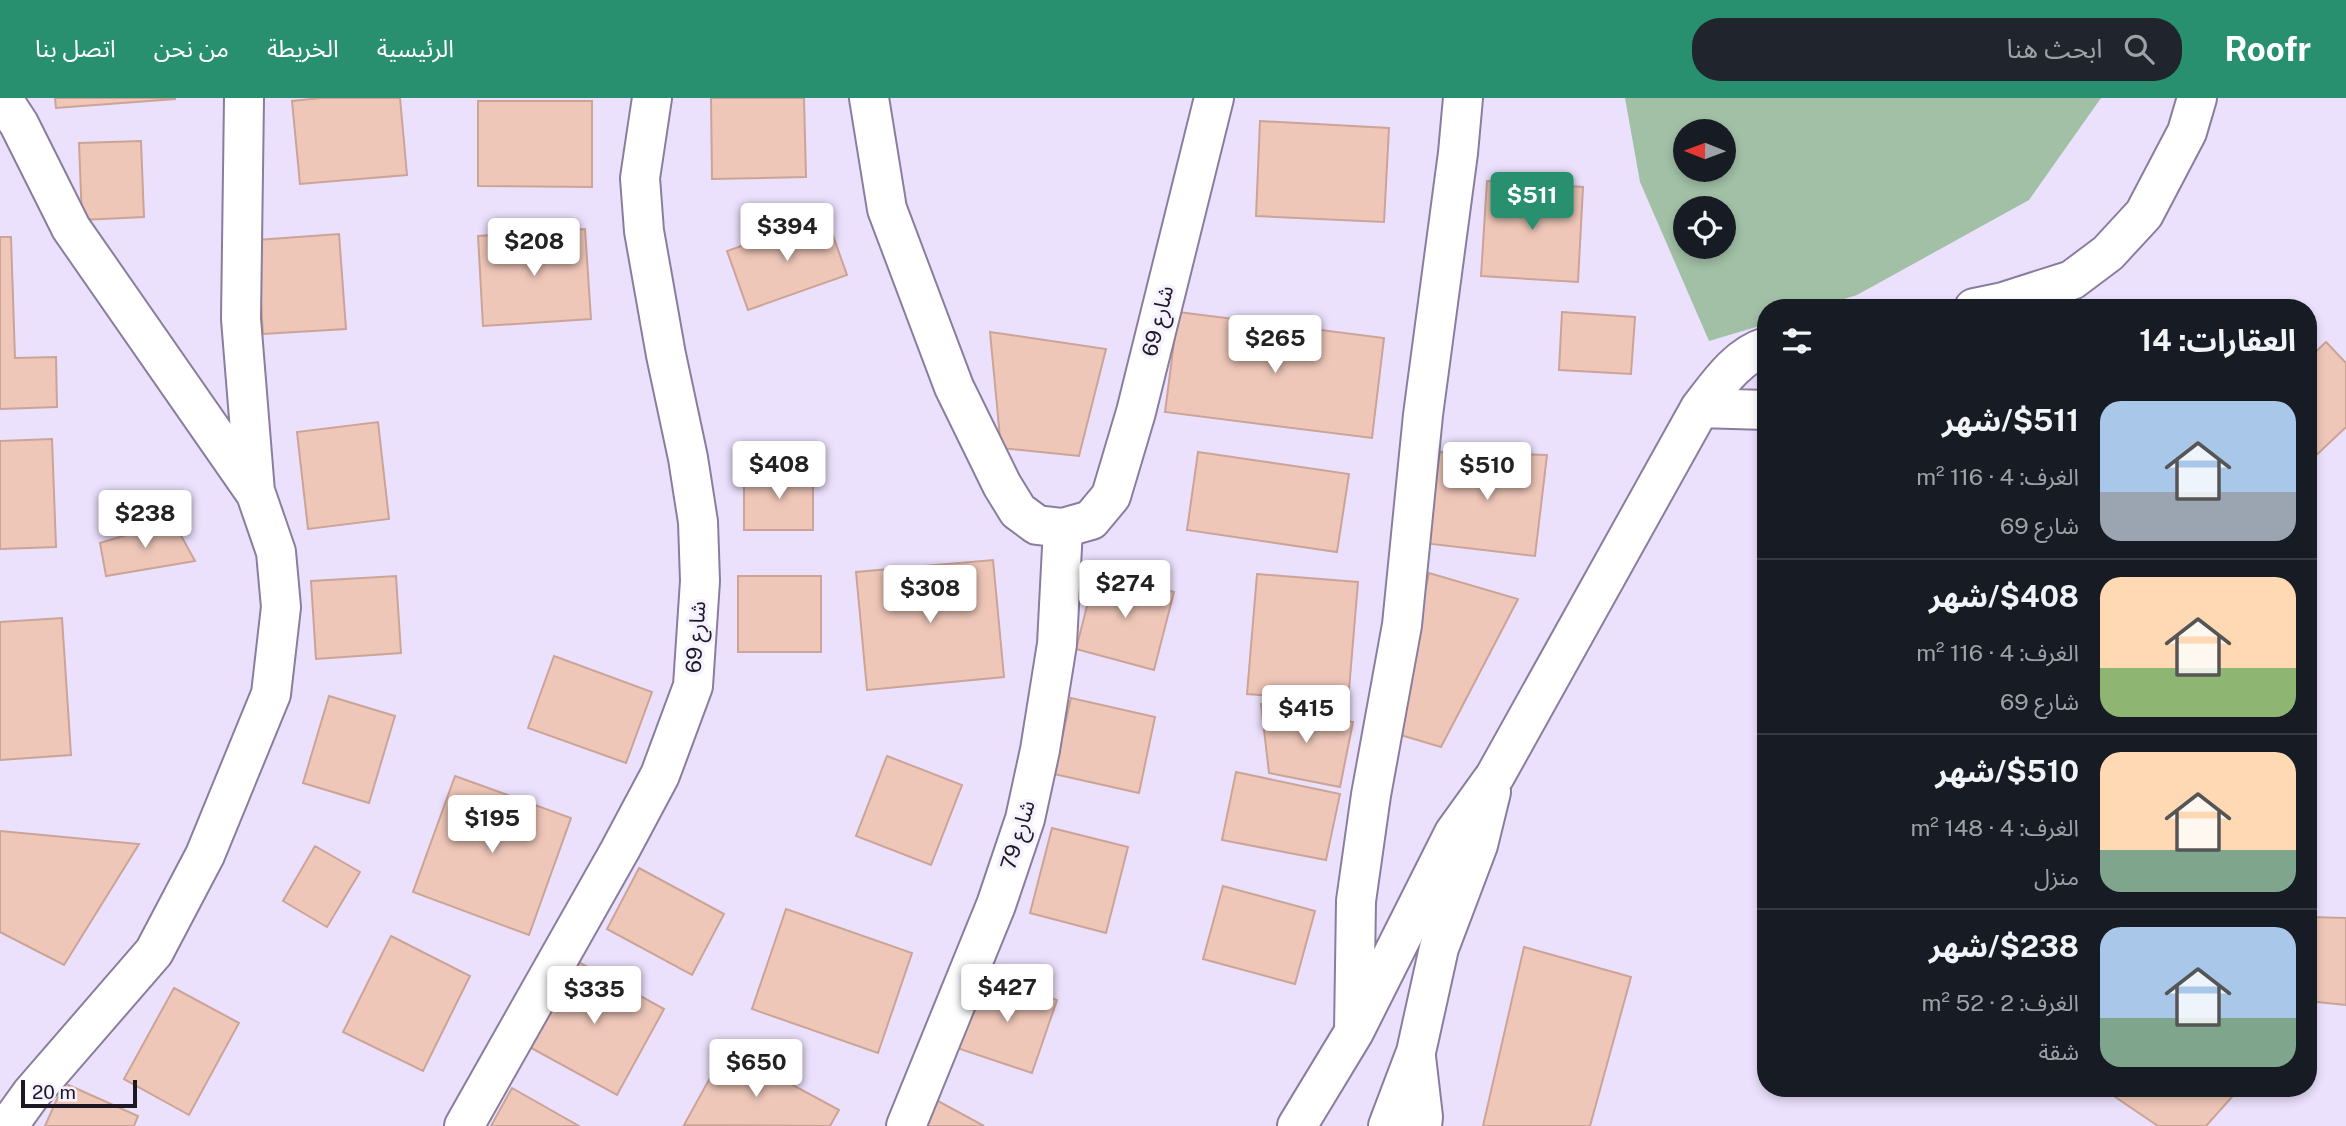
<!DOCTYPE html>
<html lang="ar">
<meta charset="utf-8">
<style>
:root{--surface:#171b24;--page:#20242c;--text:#f1f3f6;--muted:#9ea1a6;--line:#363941;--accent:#28906e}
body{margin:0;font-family:"Public Sans","Noto Sans Arabic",sans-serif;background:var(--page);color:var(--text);direction:rtl;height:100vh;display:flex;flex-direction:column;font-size:26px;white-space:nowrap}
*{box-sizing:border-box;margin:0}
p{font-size:23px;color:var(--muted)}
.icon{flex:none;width:38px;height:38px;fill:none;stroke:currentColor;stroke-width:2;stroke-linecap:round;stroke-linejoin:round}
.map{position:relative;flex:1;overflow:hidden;direction:ltr}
.drawer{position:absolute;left:1757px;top:201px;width:560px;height:798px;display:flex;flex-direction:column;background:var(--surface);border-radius:28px;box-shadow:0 4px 10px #0003;direction:rtl}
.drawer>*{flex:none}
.needle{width:46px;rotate:271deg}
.tools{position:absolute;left:1673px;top:21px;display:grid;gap:14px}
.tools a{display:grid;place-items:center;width:63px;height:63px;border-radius:50%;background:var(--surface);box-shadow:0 4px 10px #0003;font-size:35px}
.scale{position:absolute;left:21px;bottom:18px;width:116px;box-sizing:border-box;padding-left:7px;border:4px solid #1c1723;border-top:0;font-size:19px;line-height:24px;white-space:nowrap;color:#1c1723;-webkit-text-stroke:5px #f6f1ff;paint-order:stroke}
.price{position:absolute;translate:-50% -60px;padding:0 16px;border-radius:7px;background:#fff;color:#222;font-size:23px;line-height:46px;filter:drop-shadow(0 2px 4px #0008)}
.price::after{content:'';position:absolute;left:50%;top:42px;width:21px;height:16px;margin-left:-10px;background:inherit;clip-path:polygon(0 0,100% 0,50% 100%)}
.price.selected{background:var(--accent);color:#fff}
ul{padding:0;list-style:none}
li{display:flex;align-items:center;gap:21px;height:175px;padding:0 21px}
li+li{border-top:2px solid var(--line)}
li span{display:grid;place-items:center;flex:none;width:196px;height:140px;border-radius:21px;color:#555}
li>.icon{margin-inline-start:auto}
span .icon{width:84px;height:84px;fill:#fffc;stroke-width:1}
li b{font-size:30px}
h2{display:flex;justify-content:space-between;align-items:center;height:84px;padding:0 21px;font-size:30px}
header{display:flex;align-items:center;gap:42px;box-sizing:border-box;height:98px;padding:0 35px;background:var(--accent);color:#fff}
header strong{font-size:33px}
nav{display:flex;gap:38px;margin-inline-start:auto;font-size:24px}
.search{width:490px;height:63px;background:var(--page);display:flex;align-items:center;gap:18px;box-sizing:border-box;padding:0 24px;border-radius:28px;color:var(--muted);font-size:26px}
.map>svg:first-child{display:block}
.forest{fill:#a1c0a6;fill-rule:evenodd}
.building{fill:#efc7b9;stroke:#cba497;stroke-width:2}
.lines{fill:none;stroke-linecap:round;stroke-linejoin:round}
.minor-casing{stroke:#8a7d9d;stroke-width:42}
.minor{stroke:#fff;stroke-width:38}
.labels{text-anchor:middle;stroke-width:7;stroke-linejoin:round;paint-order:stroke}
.street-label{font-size:21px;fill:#1c1723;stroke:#f6f1ff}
</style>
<header>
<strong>Roofr</strong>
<div class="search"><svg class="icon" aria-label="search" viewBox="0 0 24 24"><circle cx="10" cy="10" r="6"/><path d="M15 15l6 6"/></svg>ابحث هنا</div>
<nav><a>الرئيسية</a><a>الخريطة</a><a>من نحن</a><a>اتصل بنا</a></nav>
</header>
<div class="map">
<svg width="2346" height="1028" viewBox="0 0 2346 1028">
<rect width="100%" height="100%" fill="#ece1fd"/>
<!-- forest -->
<path class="forest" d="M1625 0H2101L2029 102 1857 197 1815 210H1766V226L1709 243 1640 84ZM1685 33H1724V72H1685ZM1685 110H1724V149H1685Z"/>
<!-- building -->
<path class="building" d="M55 0H175V1L56 10Z
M321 0H400L407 77 300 86 292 3Z
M711 0H804L806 79 712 81Z
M478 3H592V89L478 88Z
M1260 23 1389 30 1384 124 1256 118Z
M141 43 144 119 82 122 79 45Z
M1487 83 1583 89 1578 184 1481 178Z
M826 118 847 177 748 212 727 153Z
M585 131 591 221 483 228 478 138Z
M339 136 346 231 263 236 257 142Z
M0 139H11L15 260 56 259 57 309 0 311Z
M1178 214 1384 240 1372 340 1165 314Z
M1562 214 1635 219 1631 276 1559 272Z
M990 234 1106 251 1079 358 1001 350Z
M2326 244 2346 265V329L2308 365V261Z
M378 324 389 421 308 431 297 334Z
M52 341 56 449 0 451V343Z
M1198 354 1349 376 1337 454 1187 432Z
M1440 354 1547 357 1535 458 1423 445Z
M813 373V432H744V374Z
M173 423 195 463 106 478 100 445Z
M993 462 1004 579 867 592 856 474Z
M1096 473 1174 494 1154 572 1076 551Z
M1429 475 1518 501 1441 649 1394 635Z
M1257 476 1358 484 1348 604 1247 596Z
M396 478 401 555 316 561 311 483Z
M738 478H821V554H738Z
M62 520 71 657 0 662V524Z
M554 558 652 594 626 665 528 630Z
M329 598 395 618 369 705 303 685Z
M1071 600 1155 619 1139 695 1054 676Z
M1261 606 1353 624 1340 689 1269 675Z
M887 658 962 687 931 767 856 738Z
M1236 674 1340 696 1326 762 1222 742Z
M455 678 571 720 529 837 413 794Z
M1052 730 1128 749 1106 835 1030 815Z
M0 733 139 746 64 867 0 834Z
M315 748 360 774 327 829 283 803Z
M639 770 724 816 692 877 607 831Z
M1223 788 1315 813 1295 886 1203 861Z
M786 811 912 855 878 955 752 911Z
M2308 819 2346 820V907L2308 903Z
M391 838 470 878 423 973 343 934Z
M1524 849 1631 879 1590 1028H1483Z
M571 860 664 911 617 997 524 946Z
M987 876 1057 902 1032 975 954 949Z
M174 890 239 925 189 1017 124 981Z
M726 951 839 1012 830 1028 684 1027Z
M64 985 138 1018 134 1028H45Z
M512 990 579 1028H491Z
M2102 990H2240L2206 1028H2158Z
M938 1003 984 1028H925Z"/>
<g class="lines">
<!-- minor casing -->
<g class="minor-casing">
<path id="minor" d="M2 0 19 26 71 130 256 396 276 454 281 509 271 596 205 757 154 854 31 996 8 1028
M244 0 241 221 255 394
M869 0 887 111 954 289 1002 387 1018 413 1037 427 1063 430 1091 422 1111 398 1136 314 1214 0
M1974 210 2003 204 2072 182 2108 155 2144 116 2187 34 2197 0
M1700 310 1766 312
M1354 934 1356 803 1371 697 1402 527 1423 317 1458 55 1463 0
M1416 959 1423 1019 1422 1028
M464 1028 620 752 660 677 693 588 700 483 698 424 688 360 666 257 644 133 640 80 652 0
M906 1028 996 807 1025 721 1040 652 1057 546 1063 430
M1297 1028 1354 934 1454 735 1495 678 1700 310C1718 287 1737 258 1766 249
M1388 1028 1416 954 1439 850 1478 747 1491 694"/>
</g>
<!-- minor -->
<use href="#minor" class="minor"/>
</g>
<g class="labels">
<!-- street labels -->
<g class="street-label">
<text transform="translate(1158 223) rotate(-76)" y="7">شارع 69</text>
<text transform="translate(696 539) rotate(-86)" y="7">شارع 69</text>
<text transform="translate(1018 737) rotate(-73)" y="7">شارع 79</text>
</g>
</g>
</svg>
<div class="tools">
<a><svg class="needle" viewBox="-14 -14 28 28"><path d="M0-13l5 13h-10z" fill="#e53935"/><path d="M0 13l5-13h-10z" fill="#9ea1a6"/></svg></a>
<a><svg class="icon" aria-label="locate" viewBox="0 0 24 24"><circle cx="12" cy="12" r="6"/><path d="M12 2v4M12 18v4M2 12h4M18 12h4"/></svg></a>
</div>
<div class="scale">20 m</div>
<b class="price selected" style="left:1532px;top:134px">$511</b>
<b class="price" style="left:787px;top:165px">$394</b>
<b class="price" style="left:534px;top:180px">$208</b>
<b class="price" style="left:1275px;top:277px">$265</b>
<b class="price" style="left:779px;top:403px">$408</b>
<b class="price" style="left:1487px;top:404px">$510</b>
<b class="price" style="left:145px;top:452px">$238</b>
<b class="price" style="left:1125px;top:522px">$274</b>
<b class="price" style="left:930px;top:527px">$308</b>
<b class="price" style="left:1306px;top:647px">$415</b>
<b class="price" style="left:492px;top:757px">$195</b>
<b class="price" style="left:1007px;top:926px">$427</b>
<b class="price" style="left:594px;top:928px">$335</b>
<b class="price" style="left:756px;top:1001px">$650</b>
<section class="drawer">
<h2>العقارات: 14<svg class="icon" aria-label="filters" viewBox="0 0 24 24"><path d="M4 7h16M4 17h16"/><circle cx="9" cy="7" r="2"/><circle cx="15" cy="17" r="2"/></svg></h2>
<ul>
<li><span style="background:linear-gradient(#a9c7e8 65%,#9aa5b1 0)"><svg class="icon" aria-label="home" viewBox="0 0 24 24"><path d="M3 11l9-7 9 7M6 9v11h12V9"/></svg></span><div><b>$511/شهر</b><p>الغرف: 4 · 116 m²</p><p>شارع 69</p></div></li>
<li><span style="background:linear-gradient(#ffd9b3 65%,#8fb573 0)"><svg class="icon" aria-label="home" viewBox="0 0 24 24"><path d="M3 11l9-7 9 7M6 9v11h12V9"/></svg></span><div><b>$408/شهر</b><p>الغرف: 4 · 116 m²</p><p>شارع 69</p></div></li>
<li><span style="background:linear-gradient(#ffd9b3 70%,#7fa58c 0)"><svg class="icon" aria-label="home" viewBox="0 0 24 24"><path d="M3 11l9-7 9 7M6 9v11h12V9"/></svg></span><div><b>$510/شهر</b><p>الغرف: 4 · 148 m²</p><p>منزل</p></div></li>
<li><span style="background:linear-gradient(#a9c7e8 65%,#7fa58c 0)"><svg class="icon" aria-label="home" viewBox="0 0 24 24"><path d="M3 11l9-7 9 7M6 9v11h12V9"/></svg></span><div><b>$238/شهر</b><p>الغرف: 2 · 52 m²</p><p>شقة</p></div></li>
</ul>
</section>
</div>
